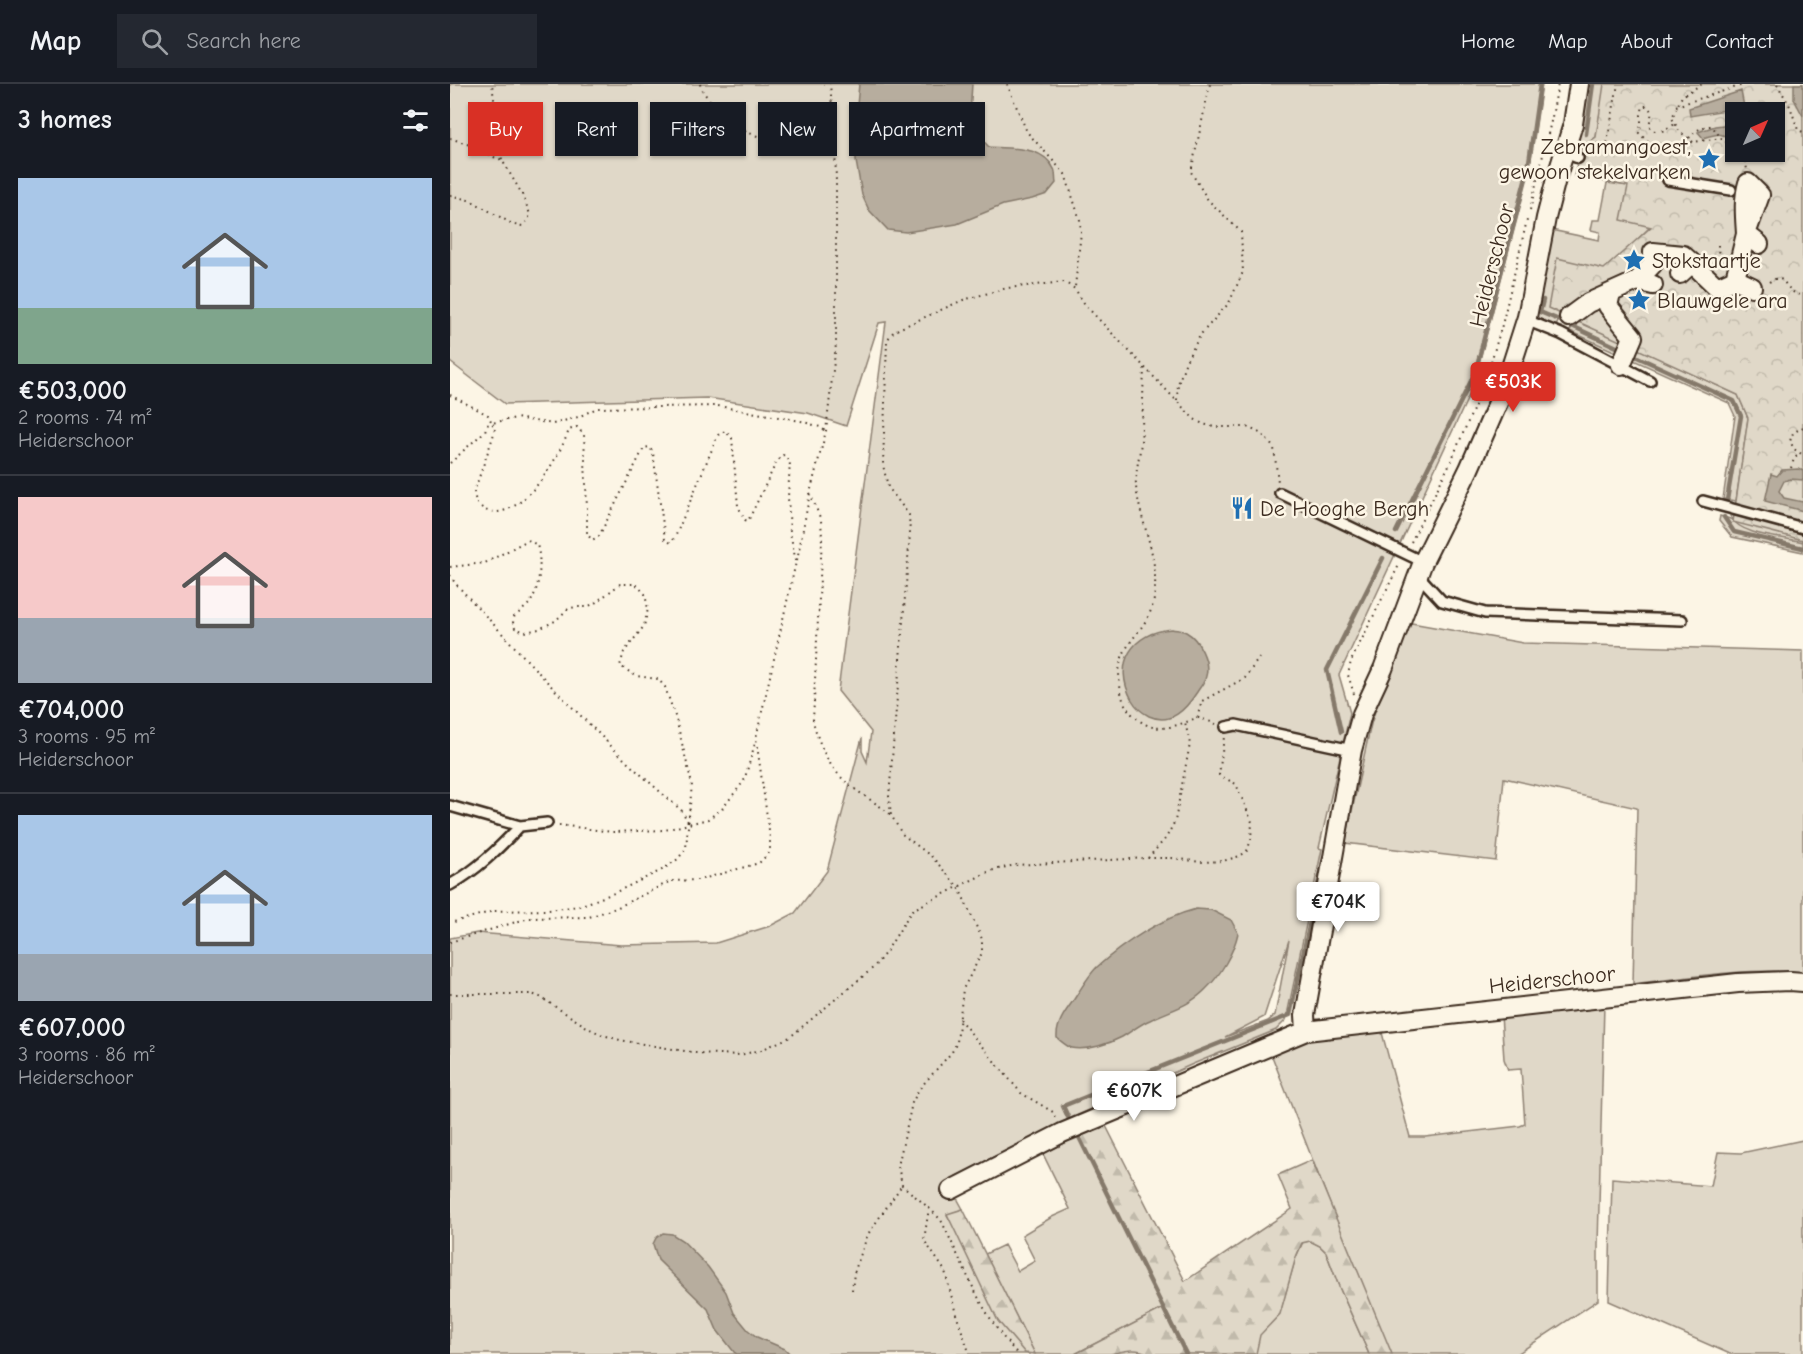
<!DOCTYPE html>
<meta charset="utf-8">
<style>
:root{--surface:#171b24;--page:#242831;--text:#f1f3f6;--muted:#9ea1a6;--line:#363941;--accent:#d93025}
body{margin:0;font-family:"Comic Neue",sans-serif;background:var(--page);color:var(--text);height:100vh;display:flex;flex-direction:column;font-size:22px;white-space:nowrap}
*{box-sizing:border-box;margin:0}
p{font-size:20px;color:var(--muted)}
.icon{flex:none;width:33px;height:33px;fill:none;stroke:currentColor;stroke-width:2;stroke-linecap:round;stroke-linejoin:round}
.map{position:relative;flex:1;overflow:hidden}
.drawer{display:flex;flex-direction:column;background:var(--surface);width:450px}
.drawer>*{flex:none}
.guide{position:absolute;left:18px;top:18px;width:570px;height:54px;display:flex;gap:12px}
.needle{width:39px;rotate:45deg}
.fabs{position:absolute;left:1275px;top:18px;display:grid;gap:12px}
.fabs a{display:grid;place-items:center;width:60px;height:60px;border-radius:0px;background:var(--surface);box-shadow:0 2px 4px #0004;font-size:30px}
.price{position:absolute;translate:-50% -51px;padding:0 14px;border-radius:6px;background:#fff;color:#222;font-size:20px;line-height:39px;filter:drop-shadow(0 2px 3px #0008)}
.price::after{content:'';position:absolute;left:50%;top:36px;width:18px;height:14px;margin-left:-9px;background:inherit;clip-path:polygon(0 0,100% 0,50% 100%)}
.price.active{background:var(--accent);color:#fff}
ul{padding:0;list-style:none}
li{display:grid;align-content:center;gap:12px;height:318px;padding:0 18px}
li+li{border-top:2px solid var(--line)}
li span{display:grid;place-items:center;height:186px;border-radius:0px;color:#555}
li>.icon{margin-inline-start:auto}
span .icon{width:108px;height:108px;fill:#fffc;stroke-width:1}
li b{font-size:26px}
h2{display:flex;justify-content:space-between;align-items:center;height:72px;padding:0 18px;font-size:26px}
.chip{padding:0 21px;border-radius:0px;background:var(--surface);box-shadow:0 2px 4px #0004;font-size:21px;line-height:54px}
.chip.active{background:var(--accent);color:#fff}
header{display:flex;align-items:center;gap:36px;box-sizing:border-box;height:84px;padding:0 30px;background:var(--surface);border-bottom:2px solid var(--line)}
header strong{font-size:28px}
nav{display:flex;gap:33px;margin-inline-start:auto;font-size:21px}
.search{width:420px;height:54px;background:var(--page);display:flex;align-items:center;gap:15px;box-sizing:border-box;padding:0 21px;border-radius:0px;color:var(--muted);font-size:22px}
main{display:flex;flex:1;min-height:0}
.map>svg:first-child{display:block}
.green{fill:#e0d8c8;stroke:#8e8173;stroke-width:1.5;fill-rule:evenodd}
.forest{fill:url(#forest-firs);stroke:#8e8173;stroke-width:1.5}
.park{fill:url(#park-crowns);stroke:#8e8173;stroke-width:1.5;fill-rule:evenodd}
.water{fill:#b7ad9e;stroke:#85796b;stroke-width:1.5}
.lines{fill:none;stroke-linecap:round;stroke-linejoin:round}
.stream{stroke:#85796b;stroke-width:4.5}
.lane-casing{stroke:#3b2a1e;stroke-width:14}
.street-casing{stroke:#3b2a1e;stroke-width:22}
.path{stroke:#3b2a1e;stroke-width:2;stroke-dasharray:1.5 4.5;stroke-linecap:butt}
.lane{stroke:#fcf5e5;stroke-width:9}
.street{stroke:#fcf5e5;stroke-width:18}
.labels{text-anchor:middle;stroke-width:5;stroke-linejoin:round;paint-order:stroke}
.poi-label{font-size:22px;fill:#3b2a1e;stroke:#fcf5e5;text-anchor:start}
.street-label{font-size:22px;fill:#3b2a1e;stroke:#fcf5e5}
</style>
<header>
<strong>Map</strong>
<div class="search"><svg class="icon" aria-label="search" viewBox="0 0 24 24"><circle cx="10" cy="10" r="6"/><path d="M15 15l6 6"/></svg>Search here</div>
<nav><a>Home</a><a>Map</a><a>About</a><a>Contact</a></nav>
</header>
<main>
<section class="drawer">
<h2>3 homes<svg class="icon" aria-label="filters" viewBox="0 0 24 24"><path d="M4 7h16M4 17h16"/><circle cx="9" cy="7" r="2"/><circle cx="15" cy="17" r="2"/></svg></h2>
<ul>
<li><span style="background:linear-gradient(#a9c7e8 70%,#7fa58c 0)"><svg class="icon" aria-label="home" viewBox="0 0 24 24"><path d="M3 11l9-7 9 7M6 9v11h12V9"/></svg></span><div><b>€503,000</b><p>2 rooms · 74 m²</p><p>Heiderschoor</p></div></li>
<li><span style="background:linear-gradient(#f6c9c9 65%,#9aa5b1 0)"><svg class="icon" aria-label="home" viewBox="0 0 24 24"><path d="M3 11l9-7 9 7M6 9v11h12V9"/></svg></span><div><b>€704,000</b><p>3 rooms · 95 m²</p><p>Heiderschoor</p></div></li>
<li><span style="background:linear-gradient(#a9c7e8 75%,#9aa5b1 0)"><svg class="icon" aria-label="home" viewBox="0 0 24 24"><path d="M3 11l9-7 9 7M6 9v11h12V9"/></svg></span><div><b>€607,000</b><p>3 rooms · 86 m²</p><p>Heiderschoor</p></div></li>
</ul>
</section>
<div class="map">
<svg width="1353" height="1270" viewBox="0 0 1353 1270">
<defs>
<pattern id="forest-firs" width="22" height="20" patternUnits="userSpaceOnUse" patternTransform="scale(1.5)"><rect width="22" height="20" fill="#e0d8c8"/><path d="M5 1l3.5 6h-7zM16 11l3.5 6h-7z" fill="#c1baab"/></pattern>
<pattern id="park-crowns" width="20" height="18" patternUnits="userSpaceOnUse" patternTransform="scale(1.5)"><rect width="20" height="18" fill="#e0d8c8"/><path d="M2 6a3 3 0 1 1 6 0M12 15a3 3 0 1 1 6 0" fill="none" stroke="#c1baab"/></pattern>
</defs>
<rect width="100%" height="100%" fill="#fcf5e5"/>
<filter id="ink" filterUnits="userSpaceOnUse"><feTurbulence type="fractalNoise" baseFrequency=".0167" numOctaves="2"/><feDisplacementMap in="SourceGraphic" scale="12" xChannelSelector="R" yChannelSelector="G"/><feConvolveMatrix kernelMatrix="1 2 1 2 8 2 1 2 1" color-interpolation-filters="sRGB"/></filter>
<g filter="url(#ink)">
<!-- green -->
<path class="green" d="M0 0H1092L1079 89 1022 305 889 591 900 629 869 764 872 765 836 936 826 946 743 980 619 1035 506 1092 514 1110 507 1114 513 1125 497 1131 579 1270H0V854L27 849 171 861 266 859 320 842 345 829 377 787 412 654V667L417 678 421 648 388 607 436 238 429 239 396 342 358 329 257 314 55 320 0 278ZM839 856 825 931 818 937 775 953 814 933Z
M1136 0H1165L1153 11 1146 53 1131 64 1130 67C1122 55 1133 15 1136 0Z
M1157 99 1178 102 1201 142 1112 230 1106 242 1088 235 1085 224 1101 146 1149 156 1150 148 1141 146 1143 136H1150Z
M1125 236 1174 258 1168 269 1120 247Z
M1187 264 1288 311 1298 334 1286 417 1273 415 1285 332 1279 319 1181 275Z
M1270 432 1353 456V468L1282 453 1269 437Z
M956 538 1073 559 1353 567V888C1296 884 1239 893 1183 900L1187 724 1054 694 1046 777 895 759 921 640 945 563Z
M1154 920 1148 1161V1216L1067 1270H941L881 1123 820 967 875 952 931 945 960 1053H975L1070 1042 1075 1040 1071 985 1058 986 1054 975 1051 931Z
M628 1052 714 1224 625 1270H585L535 1170 554 1161 568 1187 585 1177 572 1151 602 1133 620 1125 593 1070Z
M1353 1056V1270H1280L1159 1217 1162 1094 1261 1102 1268 1068 1291 1069Z
M860 1157 870 1162 876 1168 890 1205 919 1270H659L830 1228 846 1173 853 1158Z"/>
<!-- forest -->
<path class="forest" d="M1287 430 1353 448V458C1332 453 1290 452 1280 432Z
M655 1040 735 1197 842 1125 828 1091 862 1076 942 1270H919L890 1205 876 1168 870 1162 860 1157 852 1159 846 1173 830 1230 810 1251 806 1270H699C685 1263 675 1267 660 1270 649 1270 637 1270 625 1270L714 1224 628 1052Z
M513 1125 585 1270 575 1269 548 1237 497 1130Z"/>
<!-- park -->
<path class="park" d="M1154 0H1353V456L1283 438 1298 334 1288 311 1098 224 1107 174 1154 185 1201 143 1171 136 1178 102 1124 92 1131 64 1146 53ZM1286 28H1324V68H1286Z"/>
<!-- water -->
<path class="water" d="M409 0H522L520 31 526 49 539 63C561 65 593 61 604 85 606 88 605 95 606 99L597 110 582 115 553 121 507 140 456 148 438 146 419 126 412 111 406 77V32Z
M1344 0H1353V32L1344 15Z
M1291 7 1294 23 1240 32 1239 24Z
M1273 41 1285 48V58C1272 48 1269 49 1253 54L1248 48 1265 42Z
M1349 385 1353 387V396L1340 395 1334 397 1329 407 1334 414 1353 418V427L1315 417 1321 390 1327 392 1332 386Z
M722 545C726 546 732 546 736 548 749 555 760 578 756 592 755 598 750 603 747 608 736 625 721 642 699 632 693 629 686 623 682 616 662 580 682 548 722 545Z
M746 825 761 826 781 836 788 849C784 868 770 892 756 905 740 922 720 926 700 936 690 940 681 948 672 953 659 960 637 967 622 964 617 963 611 957 607 954 606 940 615 928 623 917 630 906 638 892 647 883 674 859 711 834 746 825Z
M213 1149 222 1150 233 1157 258 1183 276 1208 284 1229 298 1246 307 1253 335 1265 340 1270H287L284 1268 267 1246 258 1225 208 1176 203 1160 206 1154Z"/>
<g class="lines">
<!-- stream -->
<path class="stream" d="M1136 50 1143 0
M1093 216 1090 228 1109 236
M1122 242 1171 265
M1183 271 1284 317 1291 332 1277 416
M1274 433 1284 448 1353 464
M946 448 1025 289 1078 85 1090 0
M891 648 877 586 933 474
M618 1033 613 1022 840 931 873 778
M629 1053 736 1270"/>
<!-- lane casing -->
<g class="lane-casing">
<path id="lane" d="M1115 69 1128 74
M1218 96 1281 106
M1076 236 1111 250 1200 297
M830 409 973 478
M1253 417 1353 444
M968 491 992 517 1035 529 1232 536
M776 643 786 641 902 666
M0 722 70 742 97 739
M0 801C27 786 48 765 70 742"/>
</g>
<!-- street casing -->
<g class="street-casing">
<path id="street" d="M1230 190 1242 179 1267 203 1285 195 1302 203
M1285 195 1296 150 1310 111 1298 99C1293 116 1295 133 1296 150L1309 160
M1187 197 1203 180V168L1233 171 1242 179
M1161 209 1158 222 1183 253 1171 281
M1119 233 1138 219 1187 197 1203 201
M856 947 855 931 902 666 912 630 933 585 973 478 1019 385 1054 305 1077 233 1096 134 1106 95 1123 40 1129 0
M501 1106 612 1049 856 947 1288 899 1340 897 1353 898"/>
</g>
<!-- path -->
<path class="path" d="M250 0C252 9 260 16 266 23 297 62 339 58 385 58
M557 0 577 48 615 90 630 136 631 148 625 203
M1327 0 1340 22 1348 46 1353 48
M1226 22 1296 0
M1212 47 1225 40
M0 54 31 65 41 72 52 76
M1239 54C1247 46 1251 42 1262 42L1271 54
M1198 58 1189 49 1191 41V31L1193 22H1196C1205 27 1200 34 1199 42L1205 47
M1243 58 1229 47 1222 34 1232 12 1252 0
M1157 59 1168 0
M1207 62 1217 66 1243 58 1271 54 1286 66
M1287 68 1295 77 1297 85
M0 111 22 117 64 141 71 142 78 137 80 130 72 110 52 76 42 0
M1080 126 1102 33 1108 0
M1268 161 1269 183
M1319 198C1333 189 1333 200 1343 208 1345 209 1351 211 1353 212
M694 284C693 308 693 333 691 357 690 372 685 388 686 403 691 443 710 472 704 515 698 551 663 559 670 601 671 612 674 622 682 630 700 648 714 646 736 638 740 637 744 634 749 634 754 635 761 638 766 640
M0 311 38 331 42 339 66 334 103 340 128 333 147 324 268 322 351 337 370 343 375 347
M727 316 728 300 736 277 751 250 779 219 793 188 791 148 758 116 741 88 760 0
M1353 343 1343 349 1340 357 1344 365 1353 371
M0 379 35 347 37 341 42 339 45 344 43 353 24 408 26 419C30 422 34 426 38 427 72 437 110 372 119 346L127 343 134 351 137 425V450L142 456 149 452 194 364 200 363 203 369 215 455 221 459 226 451 268 351 275 347 282 354 288 422 295 436 298 437 327 377 333 371 340 377 338 413 340 448 346 478 306 654 320 754V768L309 779 249 796 221 797 166 824 139 833 79 834 0 858
M1341 384 1344 375 1350 369
M360 409 371 436 372 453 363 637C368 656 375 676 389 691 403 707 425 717 441 731
M961 458 1002 375 1035 298 1052 241 1078 132
M347 476 360 409 376 347 386 260V98L385 58 380 0
M0 483 35 479 78 456 87 461C92 477 90 506 79 520 75 524 69 529 64 533L63 539 65 544 75 548 89 545 105 537 118 525 125 523H137L145 519 170 500H186L195 510 198 525 194 542 174 568 170 582 186 592 208 595 215 603 226 635 242 700 236 764 228 775 212 786 164 809 129 822 98 826 44 827 0 839
M0 491 5 499 103 604 179 680 232 727 238 738
M904 610 898 591 901 577 950 479
M747 634 752 617 795 594 809 574
M109 741 162 748 215 746 258 735 272 725 294 697 306 656
M698 774 716 754 725 737 740 660 735 638
M0 910H82L90 913 140 945 153 951 170 956 246 969 290 971 311 966 340 953 423 884 436 868 462 826 540 787 565 781 698 774H722L751 778 773 777 790 772 797 767 801 756 802 738 786 700 769 691 774 653
M509 935 571 1009 603 1028 606 1035
M479 1124 491 1136C512 1178 534 1237 568 1270
M402 1206 404 1189 418 1150 452 1101
M518 1265 506 1230 495 1187 474 1156 479 1124 452 1101 448 1082 462 1019 469 1005 502 968 507 958 513 905 532 869V855L509 804 482 773 452 750 441 731 439 713 460 450 459 431 438 403 433 381 437 256 444 247 513 216 557 204 614 198 625 205 636 222 744 335 753 340 764 343H797L812 350 824 364 828 398"/>
<!-- lane -->
<use href="#lane" class="lane"/>
<!-- street -->
<use href="#street" class="street"/>
</g>
</g>
<!-- icons -->
<defs>
<g id="sight-bare" transform="scale(1.8)"><path d="M0-6L1.8-2.2L6-1.7L2.9 1.2L3.7 5.4L0 3.3L-3.7 5.4L-2.9 1.2L-6-1.7L-1.8-2.2Z" fill="#1f6fb2" stroke="#fcf5e5" stroke-width="2.5" paint-order="stroke"/></g>
<g id="restaurant-bare" transform="scale(1.8)"><path d="M-5-6h1v4h1v-4h1v4h1v-4h1v5L-1.5 .5V6h-2V.5L-5-1ZM5-6V6H3V1.5H1.5Q1.5-4 5-6Z" fill="#1f6fb2" stroke="#fcf5e5" stroke-width="2.5" paint-order="stroke"/></g>
</defs>
<g fill-rule="evenodd">
<use href="#sight-bare" x="1259" y="75"/>
<use href="#sight-bare" x="1184" y="176"/>
<use href="#sight-bare" x="1189" y="216"/>
<use href="#restaurant-bare" x="792" y="424"/>
</g>
<g class="labels">
<!-- poi labels -->
<g class="poi-label">
<text x="1241" y="70" text-anchor="end">Zebramangoest,<tspan x="1241" dy="25">gewoon stekelvarken</tspan></text>
<text x="1202" y="184">Stokstaartje</text>
<text x="1207" y="224">Blauwgele ara</text>
<text x="810" y="432">De Hooghe Bergh</text>
</g>
<!-- street labels -->
<g class="street-label">
<text transform="translate(1041 181) rotate(-76)" y="8">Heiderschoor</text>
<text transform="translate(1102 895) rotate(-6)" y="8">Heiderschoor</text>
</g>
</g>
</svg>
<div class="fabs">
<a><svg class="needle" viewBox="-14 -14 28 28"><path d="M0-13l5 13h-10z" fill="#e53935"/><path d="M0 13l5-13h-10z" fill="#9ea1a6"/></svg></a>
</div>
<b class="price active" style="left:1063px;top:329px">€503K</b>
<b class="price" style="left:888px;top:849px">€704K</b>
<b class="price" style="left:684px;top:1038px">€607K</b>
<div class="guide">
<a class="chip active">Buy</a>
<a class="chip">Rent</a>
<a class="chip">Filters</a>
<a class="chip">New</a>
<a class="chip">Apartment</a>
</div>
</div>
</main>
